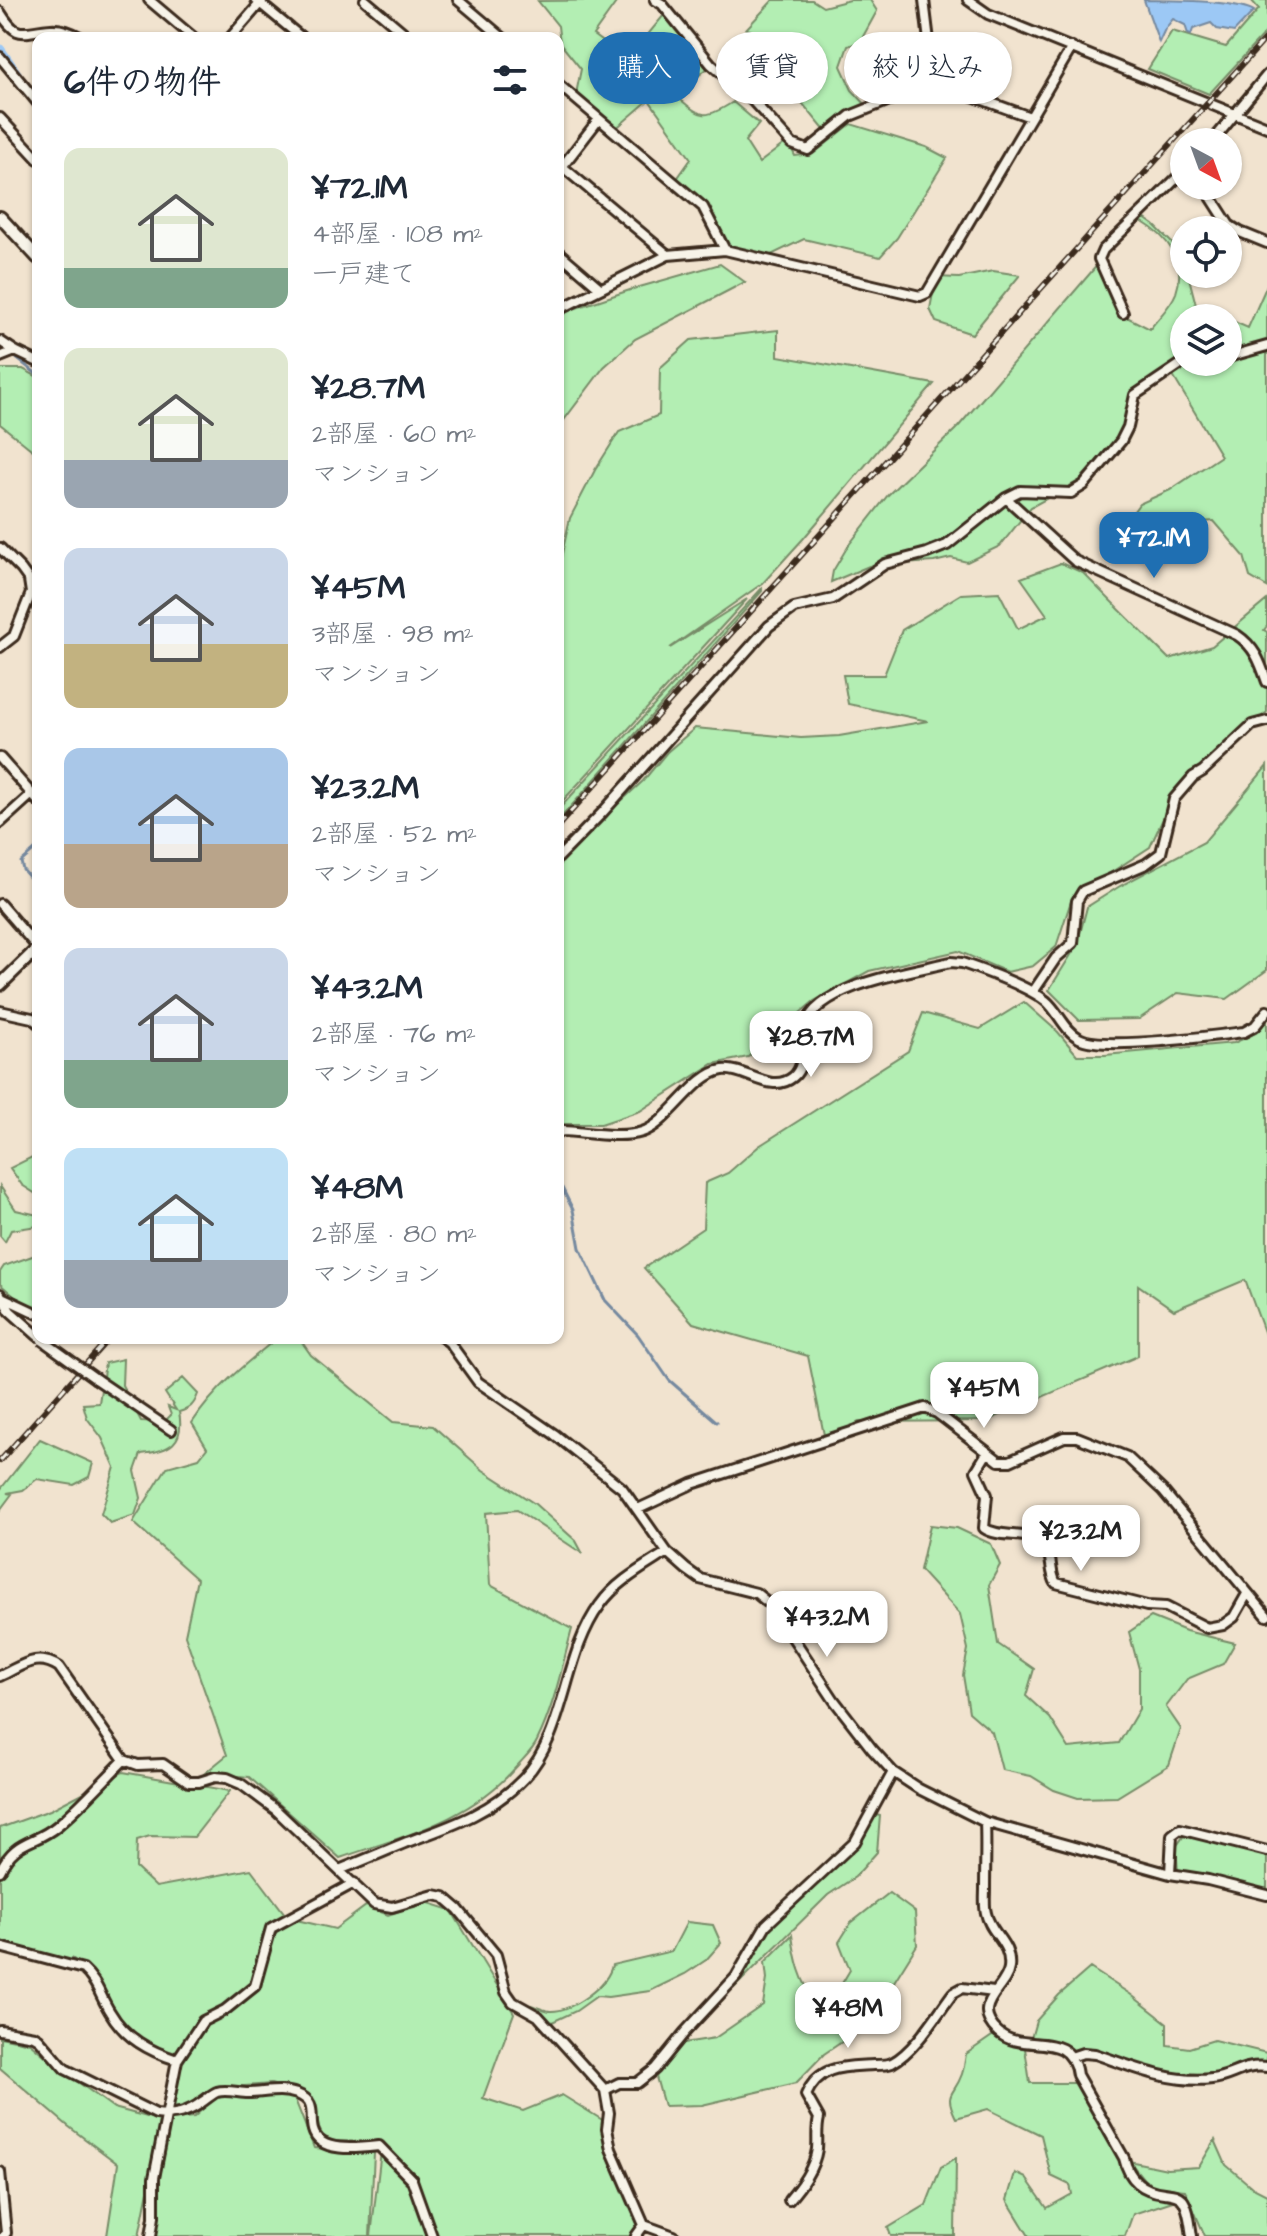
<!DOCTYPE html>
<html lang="ja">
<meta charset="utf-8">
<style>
:root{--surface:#fff;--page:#f2f2f3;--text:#1f2937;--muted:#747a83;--accent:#1f6fb2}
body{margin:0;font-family:"Architects Daughter","Klee One",sans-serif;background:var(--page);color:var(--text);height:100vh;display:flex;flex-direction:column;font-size:30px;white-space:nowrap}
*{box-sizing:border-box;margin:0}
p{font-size:26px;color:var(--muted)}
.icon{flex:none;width:44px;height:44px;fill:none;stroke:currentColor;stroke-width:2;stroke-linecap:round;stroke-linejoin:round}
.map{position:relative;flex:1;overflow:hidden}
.details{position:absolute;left:32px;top:32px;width:532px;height:1312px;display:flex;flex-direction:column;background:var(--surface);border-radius:16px;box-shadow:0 2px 6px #0004}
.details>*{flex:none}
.hud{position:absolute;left:588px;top:32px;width:558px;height:72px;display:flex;gap:16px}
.needle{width:52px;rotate:139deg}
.controls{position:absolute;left:1170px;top:128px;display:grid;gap:16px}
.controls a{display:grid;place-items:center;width:72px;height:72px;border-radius:50%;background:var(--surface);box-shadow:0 2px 6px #0004;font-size:40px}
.price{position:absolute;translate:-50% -68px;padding:0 18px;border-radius:16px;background:#fff;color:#222;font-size:26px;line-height:52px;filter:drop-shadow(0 2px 4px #0008)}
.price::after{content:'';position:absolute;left:50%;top:48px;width:24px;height:18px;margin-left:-12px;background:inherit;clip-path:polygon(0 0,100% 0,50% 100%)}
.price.current{background:var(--accent);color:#fff}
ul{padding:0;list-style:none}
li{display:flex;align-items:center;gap:24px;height:200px;padding:0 32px}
li span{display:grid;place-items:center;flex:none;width:224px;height:160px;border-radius:16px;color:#555}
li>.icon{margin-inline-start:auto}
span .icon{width:96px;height:96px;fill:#fffc;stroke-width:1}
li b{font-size:34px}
h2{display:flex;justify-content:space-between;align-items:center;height:96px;padding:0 32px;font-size:34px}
.chip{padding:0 28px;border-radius:36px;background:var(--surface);box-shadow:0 2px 6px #0004;font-size:28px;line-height:72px}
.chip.current{background:var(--accent);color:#fff}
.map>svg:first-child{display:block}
.green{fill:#b3eeb3;stroke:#778c68;stroke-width:2}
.water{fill:#9cc8f5;stroke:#75899f;stroke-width:2}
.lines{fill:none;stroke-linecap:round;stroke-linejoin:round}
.stream{stroke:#75899f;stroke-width:3}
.canal{stroke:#9cc8f5;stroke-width:11}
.minor-casing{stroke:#3b2a1e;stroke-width:14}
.tertiary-casing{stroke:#3b2a1e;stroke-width:16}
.minor{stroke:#f7f3e8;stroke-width:8}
.tertiary{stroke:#f7f3e8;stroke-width:10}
.rail-casing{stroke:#3b2a1e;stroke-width:6}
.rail{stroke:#f7f3e8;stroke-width:3;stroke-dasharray:9;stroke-linecap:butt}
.minor-bridge-casing{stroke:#3b2a1e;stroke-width:14;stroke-linecap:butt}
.minor-bridge{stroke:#f7f3e8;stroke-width:8}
</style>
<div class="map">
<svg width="1267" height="2236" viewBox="0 0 1267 2236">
<rect width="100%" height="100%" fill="#f1e3cf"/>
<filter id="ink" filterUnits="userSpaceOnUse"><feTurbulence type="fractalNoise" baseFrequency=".0125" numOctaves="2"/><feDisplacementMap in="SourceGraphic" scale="16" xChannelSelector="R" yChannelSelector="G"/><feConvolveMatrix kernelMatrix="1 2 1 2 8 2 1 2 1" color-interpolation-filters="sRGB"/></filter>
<g filter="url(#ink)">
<!-- green -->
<path class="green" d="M618 0 593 35 627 60 668 10 683 41 708 68 675 95C701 116 702 122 733 102L759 124 745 141 759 163 788 141 795 156 813 154 851 124 926 147 947 158 897 238 880 257 804 239 765 258 725 250 708 205 674 183 691 159 649 100 613 131 575 99 581 69 560 43 558 26 538 1Z
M773 0H812L823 7 850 0H870L877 11 860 42 848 46 841 66 852 90 869 108 826 132 788 86 819 65 795 40 781 42 767 35 746 29Z
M1251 0H1267V31L1209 94 1148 69 1172 31 1226 47 1259 9Z
M1144 218 1154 225 1184 255V274H1188L1196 305 1225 318H1184V362H1228V319L1248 328 1267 285V342L1239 351 1267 353V587L1250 577 1244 556 1214 521 1121 529 1139 504 1170 490 1221 456 1173 376 1135 395 1119 435 1079 481 1031 507 1000 546 967 562 951 558 934 562 869 566 831 582 833 571 848 546 888 495 958 427 1099 263 1117 312 1150 329C1158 318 1171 306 1176 293 1187 261 1168 237 1141 221Z
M720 264 745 282 635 339 604 367 558 428V314L636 288Z
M993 271 1020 275 972 334 936 322 930 309 936 277 959 278Z
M778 330V356L934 384 803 539 763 583 670 648 747 599 558 806V571L570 518 595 470 619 432 659 415 660 368 691 340Z
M0 369H23L38 377V453L31 449 0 424Z
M1061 563 1083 573 1169 659 1212 646 1267 600V626L1264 630 1267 632V712L1177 788 1150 847 1072 898 1056 947 1033 966 1007 972 958 951 869 971 814 1001 748 1057 713 1064 640 1111 601 1124H558V859L643 781 667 752 695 728 801 738 839 736 928 721 848 704 843 675H884L902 630 961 594 999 592 1018 629 1047 615 1021 578Z
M762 588V591L558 821V810Z
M1267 766V970L1227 999 1178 993 1139 1019 1079 1020 1049 990 1077 945 1087 907 1120 886 1204 842Z
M1024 1002 1058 1032 1077 1055H1105L1234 1043 1256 1033 1267 1020V1340L1245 1280 1174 1310 1138 1285V1356L986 1421 859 1422 825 1440 808 1356 693 1323 644 1268 703 1228 705 1183 728 1173 759 1146 908 1051 923 1013 980 1029Z
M38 1154V1194H36L22 1185 10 1168Z
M0 1186 16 1210 38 1215V1226L11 1230 5 1242 0 1236Z
M38 1254V1311L14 1296 0 1284V1272L4 1266Z
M277 1338H299L311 1355 393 1422 433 1426 483 1470 535 1504 576 1541 583 1554 517 1510 486 1513 490 1585 572 1629C562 1666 554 1707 537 1741 533 1750 524 1758 518 1765 470 1821 406 1835 340 1858L249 1777 205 1773 227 1755 185 1635 197 1579 133 1522 167 1467 199 1458 207 1448 192 1423C215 1388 245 1364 277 1338Z
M123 1359 122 1385 141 1421 164 1422 171 1415 168 1407 176 1410 165 1393 183 1378 198 1394C194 1405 190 1409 179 1412 185 1443 170 1451 141 1454L135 1471 141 1498 135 1515 110 1523 101 1514 115 1467 102 1438 87 1418 83 1404 99 1403 105 1363Z
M40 1439 93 1463 89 1477 74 1485 37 1479 23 1490 7 1493 12 1494 0 1510V1490Z
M930 1525 957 1528 991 1544 1000 1565 989 1585 998 1644 1034 1669 1026 1696 1050 1718 1069 1748 1119 1743 1139 1709V1669L1129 1632 1151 1617 1186 1631 1235 1643 1223 1664 1187 1679 1166 1707 1181 1729 1169 1765 1117 1797 1078 1798 1054 1790 1031 1776 1002 1770 992 1732 969 1712 963 1675 968 1649 960 1614 920 1570Z
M123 1772 230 1791 194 1837 150 1836 137 1840 136 1868 156 1887 251 1869 288 1918 335 1929 366 1906 388 1915 426 1902 451 1910 514 2013 483 2098 523 2111 562 2095 604 2121V2147L641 2226 632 2236H371L382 2142 325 2141 319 2128 313 2097 271 2084 217 2088 189 2109H173L176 2060 128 2034 84 1967 72 1958 83 1969 0 1947V1828L50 1810Z
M876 1815 880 1816 877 1852 855 1877 828 1895 734 1988 732 1987 773 1925 850 1854 865 1835Z
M1185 1834 1267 1856V1892L1178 1872 1176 1847Z
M889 1893 915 1912 917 1945 867 2025 824 2054 796 2083 702 2105 664 2106 656 2077 678 2044 715 2038 763 2005 767 1979 765 1962 792 1935C795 1958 800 1982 816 2001L831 2002 850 1970 839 1942 851 1923Z
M687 1922 713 1925 721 1943 706 1960 685 1974 650 1991 608 1997 597 1996 576 2011 550 2023 531 2005C537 2007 544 2010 550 2011 571 2012 608 1986 612 1965L672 1951Z
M1090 1968 1130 1994 1167 2023V2045L1189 2048 1214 2040 1267 2053V2063L1239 2066 1218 2074 1198 2076 1145 2070 1030 2042 1036 2021 1059 1995Z
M998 2032 1025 2048 1030 2083H1081L1139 2189 1173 2201 1133 2214 1125 2236H1029L1007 2200 1015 2173 1026 2178 1047 2208 1072 2194 1070 2185 1051 2176 1041 2135 988 2109 956 2118C943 2091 954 2097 962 2074 964 2068 965 2060 966 2054Z
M0 2037 30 2043 64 2072 114 2108 162 2121 139 2236H107L118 2164 68 2126 0 2068Z
M218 2095 294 2097 314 2148 374 2153 370 2236H154L160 2176 171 2119 194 2117Z
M1215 2140 1226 2165 1253 2188 1267 2195V2236H1205L1185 2190 1150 2187 1129 2161 1167 2169 1199 2167Z
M956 2158 955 2236H891L888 2228 926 2205 941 2167Z"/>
<!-- water -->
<path class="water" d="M1144 0C1171 0 1235 0 1254 11L1234 32 1217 29 1211 23 1193 29 1191 35 1188 34 1185 25 1173 19 1165 29 1159 42Z"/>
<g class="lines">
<!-- stream -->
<path class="stream" d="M0 348H1
M15 357 38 375
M38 847 21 862 23 870 38 887
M558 1186 562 1188 573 1210 580 1248 605 1300 638 1335 669 1380 717 1422"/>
<!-- canal -->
<path class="canal" d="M0 50 17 75"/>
<!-- minor casing -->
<g class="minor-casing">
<path id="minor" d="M149 0 194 38
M256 0 302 38
M365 0 410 38
M458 0 503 38
M655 0 662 4 711 64 753 101 792 144 808 150 850 116 934 82
M924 0 934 82 1030 117
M968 0 988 14 1267 127
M0 12C18 41 22 31 51 29 62 28 73 33 82 38
M230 38 262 1
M0 57 38 103
M558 84 703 207 725 250
M0 118 38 159
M1212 142 1267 75
M558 163 668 255
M558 172 599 119
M1204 186 1229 225 1240 232 1267 243
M558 252 600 288
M558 310 668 255 725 250 920 296 927 293 1072 47
M1123 313 1099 259 1103 250 1184 171
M0 341 15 351 38 362
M0 357 15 351
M1228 357 1267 346
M1006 498 1075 561 1237 635C1255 647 1260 662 1267 682
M0 548 21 569 29 580 31 593 14 636 0 647
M0 758 38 801
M0 823 32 794
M558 858 602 813 769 626 794 608 833 599 885 564 927 553 947 545 1006 498 1020 491 1071 493 1084 485 1121 441 1128 427 1135 395 1184 362
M0 904 38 948
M1033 992 1056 958 1073 943 1077 901 1083 891 1146 864 1161 853 1174 799 1193 777 1203 771 1252 725 1267 721
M0 1011 32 1018 38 1023
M558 1133 563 1131C585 1132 620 1139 642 1132 670 1123 694 1074 723 1070 745 1067 771 1095 793 1077 807 1066 801 1041 806 1025 818 984 914 971 951 962L962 963C985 971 1028 986 1046 1001 1058 1011 1064 1030 1079 1038 1102 1051 1212 1036 1244 1032L1255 1026 1267 1011
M0 1294 10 1311 38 1336
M4 1298 38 1314
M443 1338 449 1342 478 1382 554 1434 622 1488 667 1552 686 1569 700 1579 756 1593 772 1606 834 1700 872 1749 893 1772 919 1789 985 1822 1170 1874 1208 1880 1267 1895
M96 1379 171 1430
M987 1453 976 1471 987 1495 984 1528C1001 1540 1031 1529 1045 1546 1053 1556 1049 1572 1056 1583L1147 1606 1166 1607 1207 1628 1223 1625 1234 1617 1247 1594
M638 1509 692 1484 925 1408 937 1413 999 1461H1010L1064 1437H1077L1127 1457 1163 1491 1267 1616
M0 1676C22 1666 36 1652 59 1667L124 1760 138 1765 163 1764 189 1782H199L215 1777 227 1778 241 1784 276 1810 374 1904 392 1907 434 1895 444 1897 458 1909 496 1955 506 1992 513 2002 538 2016 605 2090 609 2113 607 2129 611 2149 644 2225 636 2236
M985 1822C986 1844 985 1866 985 1889 985 1896 984 1906 986 1913 990 1934 1012 1943 1009 1968 1006 1990 969 2005 998 2032 1023 2055 1071 2027 1077 2075L1124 2158C1129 2180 1143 2191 1164 2193 1171 2194 1177 2194 1182 2199 1189 2207 1190 2225 1192 2236
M339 1870C362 1861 385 1851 407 1842 451 1826 491 1813 524 1778 567 1732 563 1655 600 1605 616 1582 644 1567 667 1552
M0 1871C15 1839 34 1845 57 1826 81 1806 102 1782 124 1760
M1170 1874 1172 1835 1180 1829 1267 1851
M0 1947 83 1969C97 1981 100 1996 110 2012 125 2038 149 2051 177 2060
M0 2030 34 2036 39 2039 65 2069 156 2114C174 2116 188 2113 202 2102 207 2099 213 2093 217 2092 226 2089 239 2093 248 2093 264 2093 280 2088 297 2094 318 2102 309 2116 313 2130 319 2154 361 2148 379 2146L412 2180 432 2236
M1071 2057 1083 2053 1095 2054C1133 2067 1172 2084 1212 2079 1232 2077 1242 2064 1267 2067
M605 2090 619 2083H637L655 2069 685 2032 736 1977 766 1925 855 1842 893 1772
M0 2172 6 2233 3 2236
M789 2200C801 2186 814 2169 817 2149 818 2138 816 2130 819 2118L806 2095C820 2064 845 2067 874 2065 880 2065 887 2065 892 2063 915 2051 937 2014 953 1993L962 1988 994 1992
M644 2225 674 2236
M151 2236 154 2217V2178L177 2060 203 2021 225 2010 255 1986 271 1928 354 1883"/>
</g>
<!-- tertiary casing -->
<g class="tertiary-casing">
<path id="tertiary" d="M0 217 38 258
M0 985 38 948"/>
</g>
<!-- minor -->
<use href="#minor" class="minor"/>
<!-- tertiary -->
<use href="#tertiary" class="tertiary"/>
<!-- rail casing -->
<g class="rail-casing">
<path id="rail" d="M558 826 1267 37
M0 1461 109 1338"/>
</g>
<!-- rail -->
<use href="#rail" class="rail"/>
<!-- minor-bridge casing -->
<g class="minor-bridge-casing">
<path id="minor-bridge" d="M42 1340 96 1379"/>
</g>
<!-- minor-bridge -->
<use href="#minor-bridge" class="minor-bridge"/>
</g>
</g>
</svg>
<div class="controls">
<a><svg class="needle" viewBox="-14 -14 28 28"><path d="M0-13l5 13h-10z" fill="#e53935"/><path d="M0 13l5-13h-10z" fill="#747a83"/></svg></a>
<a><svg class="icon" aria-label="locate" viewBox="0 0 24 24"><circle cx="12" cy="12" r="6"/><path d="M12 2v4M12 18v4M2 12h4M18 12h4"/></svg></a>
<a><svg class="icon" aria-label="layers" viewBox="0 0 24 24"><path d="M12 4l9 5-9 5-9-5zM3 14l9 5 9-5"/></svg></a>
</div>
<b class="price current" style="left:1154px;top:580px">¥72.1M</b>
<b class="price" style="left:811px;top:1079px">¥28.7M</b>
<b class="price" style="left:984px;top:1430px">¥45M</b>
<b class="price" style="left:1081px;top:1573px">¥23.2M</b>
<b class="price" style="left:827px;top:1659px">¥43.2M</b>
<b class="price" style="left:848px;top:2050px">¥48M</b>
<div class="hud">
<a class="chip current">購入</a>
<a class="chip">賃貸</a>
<a class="chip">絞り込み</a>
</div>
<section class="details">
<h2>6件の物件<svg class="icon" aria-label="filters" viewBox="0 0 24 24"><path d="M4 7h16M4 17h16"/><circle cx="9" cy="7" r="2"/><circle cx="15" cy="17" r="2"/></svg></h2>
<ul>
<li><span style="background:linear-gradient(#dfe7d0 75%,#7fa58c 0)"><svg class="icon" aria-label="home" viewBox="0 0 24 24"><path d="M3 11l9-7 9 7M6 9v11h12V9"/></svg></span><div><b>¥72.1M</b><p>4部屋 · 108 m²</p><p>一戸建て</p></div></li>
<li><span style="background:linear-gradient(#dfe7d0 70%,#9aa5b1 0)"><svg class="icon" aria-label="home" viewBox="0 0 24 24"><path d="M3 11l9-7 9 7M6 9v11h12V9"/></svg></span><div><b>¥28.7M</b><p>2部屋 · 60 m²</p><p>マンション</p></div></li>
<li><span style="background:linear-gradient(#c9d6e8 60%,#c2b280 0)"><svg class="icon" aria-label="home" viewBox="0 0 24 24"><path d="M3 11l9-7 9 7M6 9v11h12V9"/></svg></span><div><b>¥45M</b><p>3部屋 · 98 m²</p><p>マンション</p></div></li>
<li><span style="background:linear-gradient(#a9c7e8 60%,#b9a48a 0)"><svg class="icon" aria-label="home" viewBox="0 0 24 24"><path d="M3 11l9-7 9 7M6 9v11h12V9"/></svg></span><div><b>¥23.2M</b><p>2部屋 · 52 m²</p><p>マンション</p></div></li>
<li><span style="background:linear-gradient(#c9d6e8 70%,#7fa58c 0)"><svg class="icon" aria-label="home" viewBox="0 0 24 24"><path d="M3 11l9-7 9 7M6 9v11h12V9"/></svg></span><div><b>¥43.2M</b><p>2部屋 · 76 m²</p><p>マンション</p></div></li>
<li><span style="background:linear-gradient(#bfe0f5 70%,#9aa5b1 0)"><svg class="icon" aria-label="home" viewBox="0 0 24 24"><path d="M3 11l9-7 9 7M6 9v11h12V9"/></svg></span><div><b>¥48M</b><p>2部屋 · 80 m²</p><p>マンション</p></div></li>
</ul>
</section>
</div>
